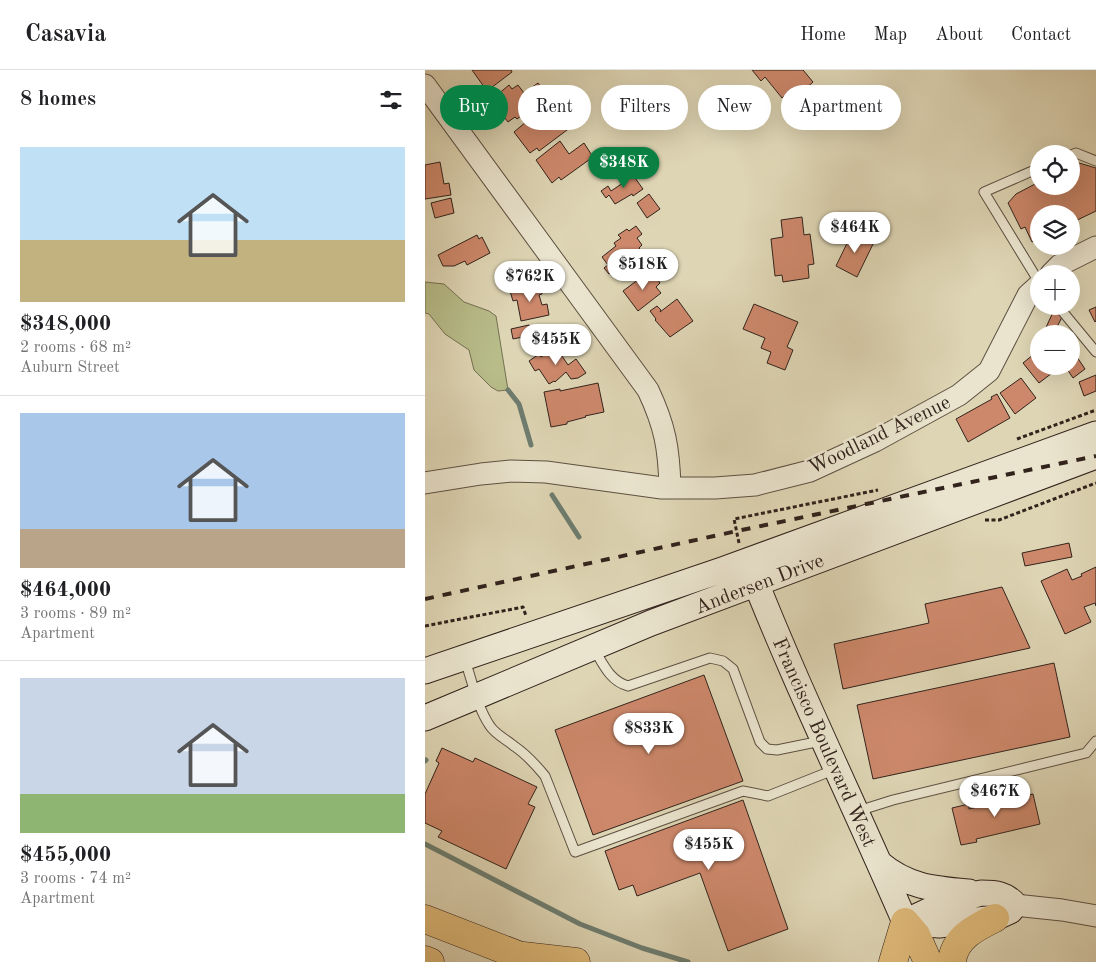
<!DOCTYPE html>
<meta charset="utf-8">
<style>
:root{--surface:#fff;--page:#f2f2f2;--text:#202124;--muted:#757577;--line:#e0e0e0;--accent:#0b8043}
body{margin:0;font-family:"Old Standard TT",serif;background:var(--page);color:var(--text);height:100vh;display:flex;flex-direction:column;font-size:19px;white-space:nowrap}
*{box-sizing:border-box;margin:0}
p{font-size:16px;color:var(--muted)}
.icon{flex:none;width:28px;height:28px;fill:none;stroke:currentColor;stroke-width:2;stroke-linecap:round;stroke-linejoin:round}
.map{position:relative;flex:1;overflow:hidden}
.details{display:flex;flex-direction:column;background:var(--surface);width:425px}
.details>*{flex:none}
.top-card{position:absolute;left:15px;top:15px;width:475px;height:45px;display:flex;gap:10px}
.controls{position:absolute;left:605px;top:75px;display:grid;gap:10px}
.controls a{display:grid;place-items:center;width:50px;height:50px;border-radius:50%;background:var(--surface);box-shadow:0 5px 20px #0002;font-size:25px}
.price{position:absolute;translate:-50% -42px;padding:0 11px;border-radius:18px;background:#fff;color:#222;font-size:16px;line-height:32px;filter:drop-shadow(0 1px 2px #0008)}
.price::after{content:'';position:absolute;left:50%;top:30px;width:15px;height:11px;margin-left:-8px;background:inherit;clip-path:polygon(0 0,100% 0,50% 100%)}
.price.active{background:var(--accent);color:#fff}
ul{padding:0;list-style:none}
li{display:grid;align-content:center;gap:10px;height:265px;padding:0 20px}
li+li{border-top:1px solid var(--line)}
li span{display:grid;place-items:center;height:155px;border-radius:0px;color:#555}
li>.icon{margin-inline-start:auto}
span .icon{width:90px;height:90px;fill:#fffc;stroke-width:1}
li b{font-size:21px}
h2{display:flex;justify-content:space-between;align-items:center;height:60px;padding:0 20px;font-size:21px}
.pill{padding:0 18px;border-radius:22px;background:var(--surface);box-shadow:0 5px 20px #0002;font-size:18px;line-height:45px}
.pill.active{background:var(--accent);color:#fff}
header{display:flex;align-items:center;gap:30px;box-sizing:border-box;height:70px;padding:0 25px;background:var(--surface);border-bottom:1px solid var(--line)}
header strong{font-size:24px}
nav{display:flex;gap:28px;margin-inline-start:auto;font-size:18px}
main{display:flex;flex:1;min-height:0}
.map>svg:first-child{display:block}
.green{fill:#b7bc89;stroke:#747052}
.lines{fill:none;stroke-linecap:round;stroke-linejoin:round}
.stream{stroke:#6d7d70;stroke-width:5}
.building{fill:#cd886b;stroke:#32231c}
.service-casing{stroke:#5d5042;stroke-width:11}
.tertiary-casing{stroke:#5d5042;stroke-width:23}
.secondary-casing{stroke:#32231c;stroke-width:27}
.motorway-casing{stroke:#32231c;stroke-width:29}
.path{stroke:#32231c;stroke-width:3;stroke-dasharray:4 2.5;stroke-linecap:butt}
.service{stroke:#eae4ce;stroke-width:9}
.tertiary{stroke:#eae4ce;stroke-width:21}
.secondary{stroke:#eae4ce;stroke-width:25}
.motorway{stroke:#dfba7a;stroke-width:28}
.rail{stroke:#32231c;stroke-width:4;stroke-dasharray:9 9;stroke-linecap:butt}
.labels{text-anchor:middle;stroke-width:5;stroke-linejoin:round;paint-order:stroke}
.street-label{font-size:20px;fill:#32231c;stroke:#eae4ce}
</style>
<header>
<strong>Casavia</strong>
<nav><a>Home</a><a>Map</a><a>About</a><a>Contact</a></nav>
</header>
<main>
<section class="details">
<h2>8 homes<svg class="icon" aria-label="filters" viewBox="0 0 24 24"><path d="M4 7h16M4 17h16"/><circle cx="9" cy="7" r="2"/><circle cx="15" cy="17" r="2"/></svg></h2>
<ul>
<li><span style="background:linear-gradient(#bfe0f5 60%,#c2b280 0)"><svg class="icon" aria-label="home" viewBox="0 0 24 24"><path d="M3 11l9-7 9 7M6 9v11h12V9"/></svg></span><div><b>$348,000</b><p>2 rooms · 68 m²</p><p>Auburn Street</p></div></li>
<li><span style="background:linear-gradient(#a9c7e8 75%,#b9a48a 0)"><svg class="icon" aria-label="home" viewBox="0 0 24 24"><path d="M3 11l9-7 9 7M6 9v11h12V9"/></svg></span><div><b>$464,000</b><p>3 rooms · 89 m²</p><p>Apartment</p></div></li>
<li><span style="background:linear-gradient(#c9d6e8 75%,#8fb573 0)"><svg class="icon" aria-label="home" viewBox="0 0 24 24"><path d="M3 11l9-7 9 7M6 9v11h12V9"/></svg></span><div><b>$455,000</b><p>3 rooms · 74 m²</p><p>Apartment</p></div></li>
</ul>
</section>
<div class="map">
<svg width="671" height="892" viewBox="0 0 671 892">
<rect width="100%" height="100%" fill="#ded5b4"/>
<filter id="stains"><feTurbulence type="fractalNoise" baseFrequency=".004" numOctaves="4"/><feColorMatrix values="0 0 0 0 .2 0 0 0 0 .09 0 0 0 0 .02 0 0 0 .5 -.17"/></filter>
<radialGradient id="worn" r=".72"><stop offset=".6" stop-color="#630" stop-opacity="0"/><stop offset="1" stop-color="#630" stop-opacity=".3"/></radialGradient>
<!-- green -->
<path class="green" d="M0 212 19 214 39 232 64 241 71 246 83 320 73 321 66 317 49 300 44 280 20 264 4 244 0 243Z"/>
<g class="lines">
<!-- stream -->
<path class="stream" d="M83 320 94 334 106 375
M127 425 154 467
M0 691 1 690
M0 774 155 854 217 878 263 892"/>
</g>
<!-- building -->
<path class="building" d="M47 0H86L87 2 62 21Z
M327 0H378L388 12 377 22 375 19 369 24 367 21 357 28 340 7 336 11Z
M113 13 123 26 92 49 90 47 83 52 66 30 84 15 87 19 93 15 99 23Z
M113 42 122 54 136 44 146 57 114 81 112 78 105 83 89 62Z
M135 71 144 84 159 73 168 87 136 110 134 107 127 113 111 90Z
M15 92 19 114 24 113 26 125 0 129V95Z
M654 93 671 98V141L646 153V144H614V169L607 172 600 157 596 159 583 133 591 124 612 113 615 119 620 116H646V97Z
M205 101 218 119 208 126 207 124 190 134 184 125 181 128 176 121 183 116 186 121 198 113 195 108Z
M224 124 235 139 222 148 212 133Z
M26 128 29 143 10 148 6 133Z
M377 147 379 165 385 164 389 194 383 195 384 208 358 212 357 205 350 206 346 169 358 167 356 150Z
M211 156 217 164 212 168 217 175 214 178 220 186 192 207 188 201 184 204 179 198 183 195 177 187 191 176 189 173 196 168 193 165 202 159 204 161Z
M428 161 449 172 432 207 411 196Z
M52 165 54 169 57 167 65 183 42 195 40 191 29 196H18L13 185Z
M226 200 235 213 231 217 236 223 213 241 198 221Z
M115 214 117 224 114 225 117 235 122 234 124 245 96 251 92 230 88 231 85 221Z
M252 229 268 251 245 267 230 250 231 249 225 241 232 236 236 240 235 242Z
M329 234 373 252 362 277 368 280 360 300 342 293 346 282 336 278 340 268 318 259Z
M671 237V251L670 252 664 240Z
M629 240 638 245 632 257 636 264H618Z
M104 255 107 260V265L88 269 86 259Z
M131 277 143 295 151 289 161 303 153 308 146 309 141 302 130 312 129 311 124 314 114 299 110 301 104 291 114 284 116 287Z
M646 278 660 299 648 308 640 296H646Z
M614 280V296L635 297 614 313 598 293Z
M671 305V321L659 326 654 312Z
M596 308 611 328 590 344 575 323Z
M173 313 179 342 160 346 161 347 142 352V354L126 357 119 322 135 319V321Z
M572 324 585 348 543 372 531 349 567 329 566 327Z
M644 473 647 487 600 496 597 483Z
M671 497V536L670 533 659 537 666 552 640 564 616 511 642 499 647 510 657 506 656 504Z
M577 517 605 578 418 619 409 574 504 553 500 534Z
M629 593 645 667 448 709 432 635Z
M279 605 318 711 168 765 130 660Z
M17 678 48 692 50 688 112 717 103 734 110 737 81 799 13 767 17 761 0 753V724L14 693 11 691Z
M608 724 615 754 551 769 552 772 536 775 527 738 544 734V739Z
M318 730 363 859 303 881 275 803 212 826 208 815 194 820 180 781Z"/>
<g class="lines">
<!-- service casing -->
<g class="service-casing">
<path id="service" d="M646 85 651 83 671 91
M614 98 559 122 614 212
M633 236 671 282
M169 579C178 594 185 611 203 616L285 588 298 591 308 599 335 672 342 679 352 680 396 671
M40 590C47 611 53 639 65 656 71 665 81 669 89 676 101 684 111 695 120 706L150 782 318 721 343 726 411 699
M433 741 468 730 661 683 671 671"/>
</g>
<!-- tertiary casing -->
<g class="tertiary-casing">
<path id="tertiary" d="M0 15 223 320C240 356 244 378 245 418
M626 204 635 195 671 177
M0 413 56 404 86 401 121 402 237 418H290L330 415 385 401 450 371 534 325 564 301 603 225 614 215
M590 835 637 840 671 846"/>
</g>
<!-- secondary casing -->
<g class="secondary-casing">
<path id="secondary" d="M325 498C372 618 429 734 480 852
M0 601 297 500 671 364
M0 648 226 553 671 386
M454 793C482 817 509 819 544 822
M556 823C571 823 581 824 590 835L585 841 570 848 514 855 480 852 516 835Z"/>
</g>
<!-- motorway casing -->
<g class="motorway-casing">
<path id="motorway" d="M0 849 111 892
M98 886 151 892
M0 890 5 892
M468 892 480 852 491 865 503 892
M527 892C529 868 550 858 570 848"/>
</g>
<!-- path -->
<path class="path" d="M592 369 671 340
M560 450H574L671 413
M314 473 309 449 453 420
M0 556 98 537 101 546"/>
<!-- service -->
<use href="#service" class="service"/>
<!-- tertiary -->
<use href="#tertiary" class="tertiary"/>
<!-- secondary -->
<use href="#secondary" class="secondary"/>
<!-- motorway -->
<use href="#motorway" class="motorway"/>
<!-- rail -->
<path class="rail" d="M0 529 312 461 671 386"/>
</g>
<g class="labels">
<!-- street labels -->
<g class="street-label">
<text transform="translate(454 364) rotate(-26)" y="7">Woodland Avenue</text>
<text transform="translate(334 513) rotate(-21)" y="7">Andersen Drive</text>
<text transform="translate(400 672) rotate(66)" y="7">Francisco Boulevard West</text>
</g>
</g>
<rect width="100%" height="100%" filter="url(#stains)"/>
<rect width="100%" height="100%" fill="url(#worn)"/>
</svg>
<div class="controls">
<a><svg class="icon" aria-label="locate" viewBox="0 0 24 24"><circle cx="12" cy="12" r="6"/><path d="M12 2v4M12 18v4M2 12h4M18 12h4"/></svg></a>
<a><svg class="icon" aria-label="layers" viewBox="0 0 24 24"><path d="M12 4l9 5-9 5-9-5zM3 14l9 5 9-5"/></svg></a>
<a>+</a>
<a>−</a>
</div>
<b class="price active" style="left:199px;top:119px">$348K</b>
<b class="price" style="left:430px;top:184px">$464K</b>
<b class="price" style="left:218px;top:221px">$518K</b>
<b class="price" style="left:105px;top:233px">$762K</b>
<b class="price" style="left:131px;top:296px">$455K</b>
<b class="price" style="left:224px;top:685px">$833K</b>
<b class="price" style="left:570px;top:748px">$467K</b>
<b class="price" style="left:284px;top:801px">$455K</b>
<div class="top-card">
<a class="pill active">Buy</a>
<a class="pill">Rent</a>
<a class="pill">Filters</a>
<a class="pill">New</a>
<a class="pill">Apartment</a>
</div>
</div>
</main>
